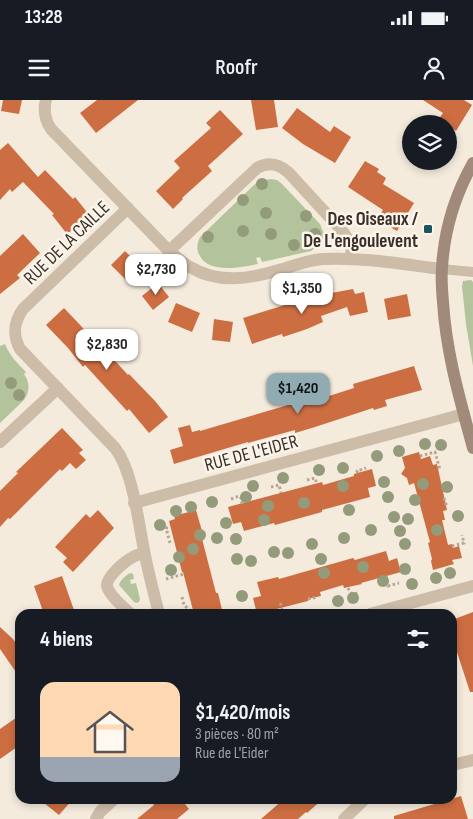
<!DOCTYPE html>
<html lang="fr">
<meta charset="utf-8">
<style>
:root{--surface:#171b24;--page:#242831;--text:#f1f3f6;--muted:#9ea1a6;--accent:#91abb2}
body{margin:0;font-family:"Sofia Sans Condensed",sans-serif;background:var(--page);color:var(--text);height:100vh;display:flex;flex-direction:column;font-size:19px;white-space:nowrap}
*{box-sizing:border-box;margin:0}
p{font-size:16px;color:var(--muted)}
.icon{flex:none;width:28px;height:28px;fill:none;stroke:currentColor;stroke-width:2;stroke-linecap:round;stroke-linejoin:round}
.map{position:relative;flex:1;overflow:hidden}
.side{position:absolute;left:15px;top:509px;width:442px;height:195px;display:flex;flex-direction:column;background:var(--surface);border-radius:15px;box-shadow:0 2px 8px #0003}
.side>*{flex:none}
.fabs{position:absolute;left:402px;top:15px;display:grid;gap:10px}
.fabs a{display:grid;place-items:center;width:55px;height:55px;border-radius:50%;background:var(--surface);box-shadow:0 2px 8px #0003;font-size:25px}
.price{position:absolute;translate:-50% -42px;padding:0 11px;border-radius:10px;background:#fff;color:#222;font-size:16px;line-height:32px;filter:drop-shadow(0 1px 2px #0008)}
.price::after{content:'';position:absolute;left:50%;top:30px;width:15px;height:11px;margin-left:-8px;background:inherit;clip-path:polygon(0 0,100% 0,50% 100%)}
.price.active{background:var(--accent);color:#111}
ul{padding:0;list-style:none}
li{display:flex;align-items:center;gap:15px;height:125px;padding:0 25px}
li span{display:grid;place-items:center;flex:none;width:140px;height:100px;border-radius:15px;color:#555}
li>.icon{margin-inline-start:auto}
span .icon{width:60px;height:60px;fill:#fffc;stroke-width:1}
li b{font-size:21px}
h2{display:flex;justify-content:space-between;align-items:center;height:60px;padding:0 25px;font-size:21px}
.status{display:flex;justify-content:space-between;align-items:center;height:35px;padding:0 25px;background:var(--surface);direction:ltr}
.status svg{height:14px;fill:currentColor}
header{display:flex;justify-content:space-between;align-items:center;height:65px;padding:0 25px;background:var(--surface);font-size:22px;font-weight:600}
.map>svg:first-child{display:block}
.green{fill:#b3c49c}
.building{fill:#cd6e42}
.lines{fill:none;stroke-linecap:round;stroke-linejoin:round}
.path{stroke:#b9a692;stroke-width:3;stroke-dasharray:2.5 2.5;stroke-linecap:butt}
.lane{stroke:#cdbca8;stroke-width:10}
.street{stroke:#cdbca8;stroke-width:12}
.secondary{stroke:#a18a79;stroke-width:12}
.tree{fill:#939b7b}
.poi-dot{fill:#1b545e;stroke:#fbf4ea;stroke-width:2}
.labels{text-anchor:middle;stroke-width:5;stroke-linejoin:round;paint-order:stroke}
.poi-label{font-size:19px;font-weight:bold;fill:#392f28;stroke:#fbf4ea;text-anchor:end}
.street-label{font-size:19px;fill:#392f28;stroke:#fbf4ea}
</style>
<div class="status"><b>13:28</b><svg viewBox="0 0 49 12"><path d="M0 12V9h3v3zM5 12V6h3v6zM10 12V3h3v9zM15 12V0h3v12zM26 1h20v11H26zM47 4h2v5h-2z"/></svg></div>
<header><svg class="icon" aria-label="menu" viewBox="0 0 24 24"><path d="M4 6h16M4 12h16M4 18h16"/></svg>Roofr<svg class="icon" aria-label="person" viewBox="0 0 24 24"><circle cx="12" cy="8" r="4"/><path d="M4 21q1-7 8-7t8 7"/></svg></header>
<div class="map">
<svg width="473" height="719" viewBox="0 0 473 719">
<rect width="100%" height="100%" fill="#f4ebdd"/>
<!-- green -->
<path class="green" d="M271 79 277 80 282 84 320 124 324 134 323 139 320 144 311 151 262 162 260 157 256 158 258 164C242 167 209 174 200 156 196 150 197 144 200 137L256 83 265 80Z
M471 180 473 182V266L466 224 462 186 463 181Z
M5 244C10 256 17 263 26 272L24 274C30 283 30 291 24 300L0 323V246Z
M131 473 133 474 134 479 130 480 131 484 136 483 140 499 139 502 136 503 134 502 119 485C120 480 127 474 131 473Z"/>
<!-- building -->
<path class="building" d="M3 0H22L19 14 1 11Z
M97 0H138L96 33 80 13Z
M251 0H274L278 27 256 30Z
M423 0H464L472 5 456 31 449 26V24H445L438 20 443 13Z
M297 8 330 32 334 26 351 37 335 63 303 44 282 28Z
M220 10 243 34 208 66 212 71 182 98 183 99 173 109 156 91 180 68 174 61 211 28 206 23Z
M8 43 38 77 45 70 73 99 75 97 90 116 67 134 52 115 54 114 23 82 12 92 10 89 0 100V50Z
M365 61 379 69 377 72 386 78 383 84 414 103 397 131 377 119 383 110 348 87Z
M23 134 40 153 17 175 20 178 0 194V156Z
M125 151 141 167 127 181 111 165Z
M158 183 169 197 153 210 142 196Z
M353 189 355 194 364 192 368 212 350 216 347 207 321 216 323 222 307 229 283 237 282 234 252 244 243 218 298 201 299 204 326 194Z
M407 194 411 216 388 220 384 199Z
M176 203 200 213 192 232 168 222Z
M64 208 82 227 104 255 107 252 128 275 129 274 155 301 168 317 149 333 129 309 127 311 85 265 83 267 68 248 46 225Z
M214 219 233 222 230 242 212 240Z
M414 266 422 290 385 300 387 306 374 310 373 308 315 327 295 333V330L248 343V342L174 364 170 350 183 346 178 328 190 325 192 332 200 330V331L288 305 287 303 323 291 326 297 354 288 353 284Z
M62 328 83 350 79 353 86 360 76 369 70 363 62 371 60 369 10 419 8 418 0 427V391L18 373 16 372Z
M419 352 421 359 430 356 433 365 437 364 447 410 443 411 445 420H442L448 445 452 444 453 448 459 446 462 458 452 460 454 464 433 470 431 461 432 459 428 443 430 442 414 383 409 385 407 378 401 374 405 368 402 357Z
M372 369 376 386 368 388 370 397 322 410V412L275 425 274 423 244 431 241 422 233 424 228 407 322 382 323 385 354 376V374Z
M98 410 114 428 73 472 63 462 67 458 55 447 86 414 90 418Z
M196 410 202 431H200L216 493H218L223 514H194L183 472H182L169 421 175 419 174 416Z
M386 451 389 461 397 458 401 472 361 483 362 484 344 488 343 485 320 492 321 496 308 499V501L257 514 253 498 261 496 257 482 278 477 279 479 353 458 355 460Z
M62 476 74 510 64 514H44L34 486Z
M473 512V592H470L455 546 452 547V520Z
M0 527 13 539 20 549V578L0 549Z
M20 615V645L0 659V629Z
M461 696 468 719H394V716Z
M39 699H73L59 715Z
M149 699H181L189 709 177 719H137L154 705Z
M284 699H323L307 713 306 712 298 719H261Z"/>
<g class="lines">
<!-- path -->
<path class="path" d="M420 356 435 352 440 370
M358 373 357 371 366 368
M307 380 315 378 317 384
M271 387 279 385 281 393
M444 398 447 407
M231 399 239 396 241 398 242 404
M170 443 166 428 170 427
M452 446 464 443 462 435
M386 476 388 486 399 483
M166 479 184 474
M348 488 351 493 354 494 359 493
M182 497 184 505 194 514
M308 499 318 497
M267 514 282 510 280 501"/>
<!-- lane -->
<path class="lane" d="M441 169 473 172"/>
<!-- street -->
<path class="street" d="M46 0C43 11 45 20 51 29L169 151C176 156 182 163 190 167 218 184 249 179 279 170 294 166 307 160 323 159 364 157 401 164 441 169
M128 108 23 209C14 222 12 234 20 249L115 348C133 371 138 421 144 450 148 472 154 493 159 514
M169 151 257 68C269 61 279 64 289 73L344 133 351 145 352 159
M0 342 58 288
M134 403 464 314
M131 514C124 508 109 495 107 486 106 477 125 461 133 457 136 455 140 454 144 453
M370 514 473 486
M452 665 473 660
M96 719 100 712 114 699
M344 719 365 699"/>
<!-- secondary -->
<path class="secondary" d="M473 63C455 95 444 132 442 168 441 179 442 191 443 202 446 252 460 300 473 348"/>
</g>
<!-- trees -->
<g class="tree">
<circle cx="262" cy="84" r="6"/>
<circle cx="243" cy="100" r="6"/>
<circle cx="266" cy="113" r="6"/>
<circle cx="306" cy="116" r="6"/>
<circle cx="243" cy="131" r="6"/>
<circle cx="271" cy="134" r="6"/>
<circle cx="315" cy="134" r="6"/>
<circle cx="208" cy="137" r="6"/>
<circle cx="294" cy="145" r="6"/>
<circle cx="11" cy="283" r="6"/>
<circle cx="19" cy="295" r="6"/>
<circle cx="425" cy="344" r="6"/>
<circle cx="441" cy="345" r="6"/>
<circle cx="399" cy="351" r="6"/>
<circle cx="377" cy="356" r="6"/>
<circle cx="343" cy="368" r="6"/>
<circle cx="319" cy="370" r="6"/>
<circle cx="283" cy="378" r="6"/>
<circle cx="384" cy="382" r="6"/>
<circle cx="423" cy="384" r="6"/>
<circle cx="253" cy="386" r="6"/>
<circle cx="343" cy="386" r="6"/>
<circle cx="447" cy="387" r="6"/>
<circle cx="246" cy="397" r="6"/>
<circle cx="388" cy="397" r="6"/>
<circle cx="415" cy="400" r="6"/>
<circle cx="212" cy="402" r="6"/>
<circle cx="304" cy="403" r="6"/>
<circle cx="268" cy="406" r="6"/>
<circle cx="191" cy="407" r="6"/>
<circle cx="349" cy="410" r="6"/>
<circle cx="176" cy="411" r="6"/>
<circle cx="458" cy="416" r="6"/>
<circle cx="394" cy="417" r="6"/>
<circle cx="408" cy="419" r="6"/>
<circle cx="264" cy="420" r="6"/>
<circle cx="226" cy="423" r="6"/>
<circle cx="160" cy="425" r="6"/>
<circle cx="371" cy="430" r="6"/>
<circle cx="437" cy="430" r="6"/>
<circle cx="400" cy="431" r="6"/>
<circle cx="200" cy="435" r="6"/>
<circle cx="217" cy="438" r="6"/>
<circle cx="344" cy="438" r="6"/>
<circle cx="236" cy="439" r="6"/>
<circle cx="312" cy="444" r="6"/>
<circle cx="405" cy="444" r="6"/>
<circle cx="193" cy="449" r="6"/>
<circle cx="274" cy="452" r="6"/>
<circle cx="288" cy="453" r="6"/>
<circle cx="179" cy="457" r="6"/>
<circle cx="237" cy="459" r="6"/>
<circle cx="321" cy="459" r="6"/>
<circle cx="251" cy="461" r="6"/>
<circle cx="363" cy="467" r="6"/>
<circle cx="405" cy="469" r="6"/>
<circle cx="171" cy="470" r="6"/>
<circle cx="324" cy="473" r="6"/>
<circle cx="450" cy="473" r="6"/>
<circle cx="436" cy="478" r="6"/>
<circle cx="383" cy="481" r="6"/>
<circle cx="412" cy="484" r="6"/>
<circle cx="242" cy="496" r="6"/>
<circle cx="353" cy="498" r="6"/>
<circle cx="338" cy="501" r="6"/>
</g>
<!-- markers -->
<rect class="poi-dot" x="423" y="124" width="10" height="10" rx="2.5"/>
<g class="labels">
<!-- poi labels -->
<g class="poi-label">
<text x="418" y="125">Des Oiseaux /<tspan x="418" dy="22">De L'engoulevent</tspan></text>
</g>
<!-- street labels -->
<g class="street-label">
<text transform="translate(66 142) rotate(-44)" y="7">RUE DE LA CAILLE</text>
<text transform="translate(251 352) rotate(-15)" y="7">RUE DE L'EIDER</text>
</g>
</g>
</svg>
<div class="fabs">
<a><svg class="icon" aria-label="layers" viewBox="0 0 24 24"><path d="M12 4l9 5-9 5-9-5zM3 14l9 5 9-5"/></svg></a>
</div>
<b class="price" style="left:156px;top:196px">$2,730</b>
<b class="price" style="left:302px;top:215px">$1,350</b>
<b class="price" style="left:107px;top:271px">$2,830</b>
<b class="price active" style="left:298px;top:315px">$1,420</b>
<section class="side">
<h2>4 biens<svg class="icon" aria-label="filters" viewBox="0 0 24 24"><path d="M4 7h16M4 17h16"/><circle cx="9" cy="7" r="2"/><circle cx="15" cy="17" r="2"/></svg></h2>
<ul>
<li><span style="background:linear-gradient(#ffd9b3 75%,#9aa5b1 0)"><svg class="icon" aria-label="home" viewBox="0 0 24 24"><path d="M3 11l9-7 9 7M6 9v11h12V9"/></svg></span><div><b>$1,420/mois</b><p>3 pièces · 80 m²</p><p>Rue de L'Eider</p></div></li>
</ul>
</section>
</div>
